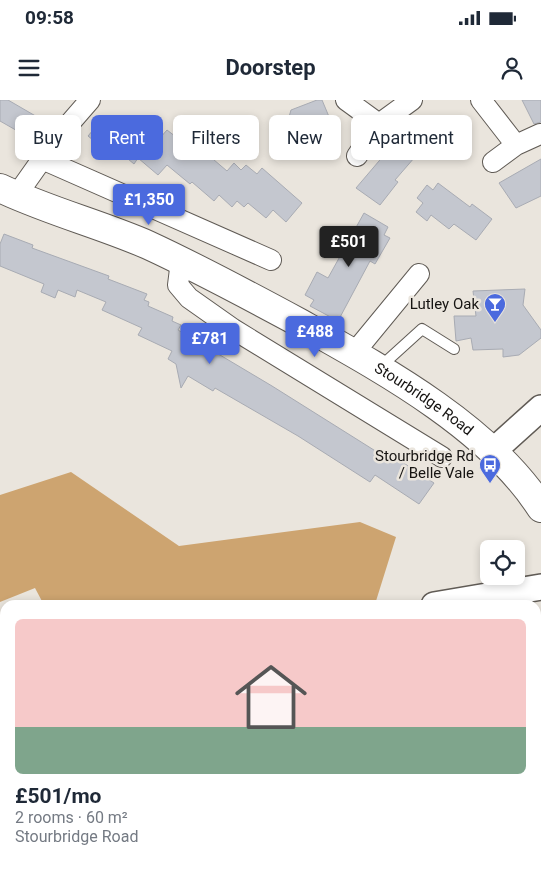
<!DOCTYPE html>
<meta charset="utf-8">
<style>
:root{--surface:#fff;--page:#f2f2f3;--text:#1f2937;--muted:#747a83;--line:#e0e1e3;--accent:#4b6ade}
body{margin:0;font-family:Roboto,sans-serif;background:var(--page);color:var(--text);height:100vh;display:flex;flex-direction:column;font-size:19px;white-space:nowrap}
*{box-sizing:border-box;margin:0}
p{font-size:16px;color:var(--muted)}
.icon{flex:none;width:28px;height:28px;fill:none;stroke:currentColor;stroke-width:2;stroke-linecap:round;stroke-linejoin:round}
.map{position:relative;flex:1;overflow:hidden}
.side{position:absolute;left:0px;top:500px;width:541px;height:275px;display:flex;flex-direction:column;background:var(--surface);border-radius:15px 15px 0 0;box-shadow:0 2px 8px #0003}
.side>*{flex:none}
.hud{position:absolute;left:15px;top:15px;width:511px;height:45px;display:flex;gap:10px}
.fabs{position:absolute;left:480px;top:440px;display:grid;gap:10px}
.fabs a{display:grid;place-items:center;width:45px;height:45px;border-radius:8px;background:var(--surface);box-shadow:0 2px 8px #0003;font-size:25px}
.price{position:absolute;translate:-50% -42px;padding:0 11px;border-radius:5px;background:var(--accent);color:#fff;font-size:16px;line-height:32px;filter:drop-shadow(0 1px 2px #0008)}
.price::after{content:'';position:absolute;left:50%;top:30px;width:15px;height:11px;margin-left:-8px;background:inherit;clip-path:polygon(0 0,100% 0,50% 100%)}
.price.active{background:#222;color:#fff}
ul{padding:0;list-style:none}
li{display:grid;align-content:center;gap:10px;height:265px;padding:0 15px}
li+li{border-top:1px solid var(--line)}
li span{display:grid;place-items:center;height:155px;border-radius:8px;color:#555}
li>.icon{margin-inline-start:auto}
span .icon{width:90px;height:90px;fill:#fffc;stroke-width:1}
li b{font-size:21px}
.chip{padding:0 18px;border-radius:8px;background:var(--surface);box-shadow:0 2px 8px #0003;font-size:18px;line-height:45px}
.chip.active{background:var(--accent);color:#fff}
.status{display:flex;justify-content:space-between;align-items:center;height:35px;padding:0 25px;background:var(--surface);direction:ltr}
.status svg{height:14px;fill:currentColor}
header{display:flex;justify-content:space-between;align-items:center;height:65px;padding:0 15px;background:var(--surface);font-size:22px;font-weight:700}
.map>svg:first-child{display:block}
.forest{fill:#cda470}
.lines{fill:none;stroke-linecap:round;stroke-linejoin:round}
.stream{stroke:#bc9460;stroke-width:5.5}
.building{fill:#c4c7cf;stroke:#a8abb3}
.service-casing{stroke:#605b55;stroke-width:12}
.minor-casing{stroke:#605b55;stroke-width:22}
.tertiary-casing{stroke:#605b55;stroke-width:28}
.trunk-casing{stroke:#605b55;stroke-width:30}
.service{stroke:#fff;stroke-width:10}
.minor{stroke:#fff;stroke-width:20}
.tertiary{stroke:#fff;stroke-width:25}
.trunk{stroke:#fff;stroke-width:28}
.labels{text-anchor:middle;stroke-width:5;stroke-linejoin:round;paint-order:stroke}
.poi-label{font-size:15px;fill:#161412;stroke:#eae5dd;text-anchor:end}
.street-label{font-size:15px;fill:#161412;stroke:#eae5dd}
</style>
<div class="status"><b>09:58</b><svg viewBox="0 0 49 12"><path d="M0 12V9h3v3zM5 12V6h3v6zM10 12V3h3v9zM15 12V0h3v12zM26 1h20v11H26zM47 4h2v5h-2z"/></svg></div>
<header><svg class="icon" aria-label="menu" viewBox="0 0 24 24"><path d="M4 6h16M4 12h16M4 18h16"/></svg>Doorstep<svg class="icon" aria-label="person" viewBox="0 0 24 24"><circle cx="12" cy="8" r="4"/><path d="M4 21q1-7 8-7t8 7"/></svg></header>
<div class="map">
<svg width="541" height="775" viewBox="0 0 541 775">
<rect width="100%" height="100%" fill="#eae5dd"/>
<!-- forest -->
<path class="forest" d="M71 372 179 446 360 422 396 437 376 501 359 505H44L35 488 0 502V395Z
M5 624V705L0 707V625Z
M541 715V775H411L409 770H536V716Z"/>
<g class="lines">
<!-- stream -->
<path class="stream" d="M0 624 5 621"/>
</g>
<!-- building -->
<path class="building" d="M0 0H8L39 18 28 37 0 21Z
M317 0H322L335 31 310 43 307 36 302 38 289 17 291 10Z
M522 0H541V22L534 24Z
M104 17 123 34 129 27 152 47 167 30 197 53 200 48 227 71 234 63 241 70 246 65 257 74 262 68 302 103 286 122 273 110 266 118 248 103 244 107 237 101 232 107 219 95 214 101 192 82 190 84 167 65 158 75 138 58 134 64 109 43 104 49 88 36Z
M402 34 421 50 395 80 398 82 380 105 356 88Z
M541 59V96L516 108 499 83Z
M438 83 470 107 472 104 492 119 476 140 454 124 449 129 431 115 427 121 416 112 423 103 417 98 427 85 433 90Z
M364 113 388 127 384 135 390 138 375 164 370 161 338 221 310 206 314 200 305 195 317 172 328 178Z
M4 134 33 145 32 148 109 176 108 179 147 194 144 200 149 202 148 206 173 217 172 221 181 225 178 230 272 286 393 362 396 358 434 383 419 404 375 375 370 382 298 336 215 288 213 291 188 276 181 288 176 264 168 259 172 251 138 235 142 228 102 210 106 202 77 190 75 197 58 190 55 198 41 192 44 184 0 166V144Z
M525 189 523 205 541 230V238L519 255 503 257V249L473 250 471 238 456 241 454 216H476L473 191Z"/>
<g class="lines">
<!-- service casing -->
<g class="service-casing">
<path id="service" d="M379 268 422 229 454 249"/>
</g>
<!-- minor casing -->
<g class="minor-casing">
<path id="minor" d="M346 0 379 24 412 0
M481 0 516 45
M357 56 379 24
M42 59 271 160
M493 62 516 45 540 34
M16 96 57 38 90 0
M181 161 178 185 189 198 233 229 442 357
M354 253 419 174"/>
</g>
<!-- tertiary casing -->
<g class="tertiary-casing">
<path id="tertiary" d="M492 352 541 308
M434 505 541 487
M0 590 5 588"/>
</g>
<!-- trunk casing -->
<g class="trunk-casing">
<g id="trunk">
<path id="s1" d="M0 88C48 111 100 124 148 145 200 169 250 196 300 223 382 269 489 327 541 408"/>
</g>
</g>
<!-- service -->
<use href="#service" class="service"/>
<!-- minor -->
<use href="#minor" class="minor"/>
<!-- tertiary -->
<use href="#tertiary" class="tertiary"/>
<!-- trunk -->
<use href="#trunk" class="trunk"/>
</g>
<!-- icons -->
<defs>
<g id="bar-pin" transform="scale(1.125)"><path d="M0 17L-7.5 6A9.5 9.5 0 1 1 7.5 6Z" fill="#4b6ade" stroke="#eae5dd"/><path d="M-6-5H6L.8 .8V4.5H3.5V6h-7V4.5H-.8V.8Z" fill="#fff"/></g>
<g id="bus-pin" transform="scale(1.125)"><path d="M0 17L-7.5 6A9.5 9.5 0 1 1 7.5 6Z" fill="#4b6ade" stroke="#eae5dd"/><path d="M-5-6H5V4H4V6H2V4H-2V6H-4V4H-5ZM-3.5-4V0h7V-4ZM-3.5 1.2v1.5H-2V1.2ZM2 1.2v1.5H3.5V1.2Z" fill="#fff"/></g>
</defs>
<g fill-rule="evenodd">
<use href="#bar-pin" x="495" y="204"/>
<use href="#bus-pin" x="490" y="365"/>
</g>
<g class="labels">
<!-- poi labels -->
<g class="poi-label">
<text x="479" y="209">Lutley Oak</text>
<text x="474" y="361">Stourbridge Rd<tspan x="474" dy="17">/ Belle Vale</tspan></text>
</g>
<!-- street labels -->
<g class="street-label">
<text dy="5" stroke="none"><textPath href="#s1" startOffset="475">Stourbridge Road</textPath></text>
</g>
</g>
</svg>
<div class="fabs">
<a><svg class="icon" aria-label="locate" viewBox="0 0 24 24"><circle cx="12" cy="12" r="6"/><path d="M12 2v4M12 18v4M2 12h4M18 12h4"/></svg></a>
</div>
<b class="price" style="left:149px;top:126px">£1,350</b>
<b class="price active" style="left:349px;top:168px">£501</b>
<b class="price" style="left:315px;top:258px">£488</b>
<b class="price" style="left:210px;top:265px">£781</b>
<div class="hud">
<a class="chip">Buy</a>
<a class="chip active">Rent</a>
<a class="chip">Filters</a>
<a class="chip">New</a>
<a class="chip">Apartment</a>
</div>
<section class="side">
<ul>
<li><span style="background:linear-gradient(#f6c9c9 70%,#7fa58c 0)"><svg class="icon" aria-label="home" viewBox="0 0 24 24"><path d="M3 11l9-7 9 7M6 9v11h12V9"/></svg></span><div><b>£501/mo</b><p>2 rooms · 60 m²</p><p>Stourbridge Road</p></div></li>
</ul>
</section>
</div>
